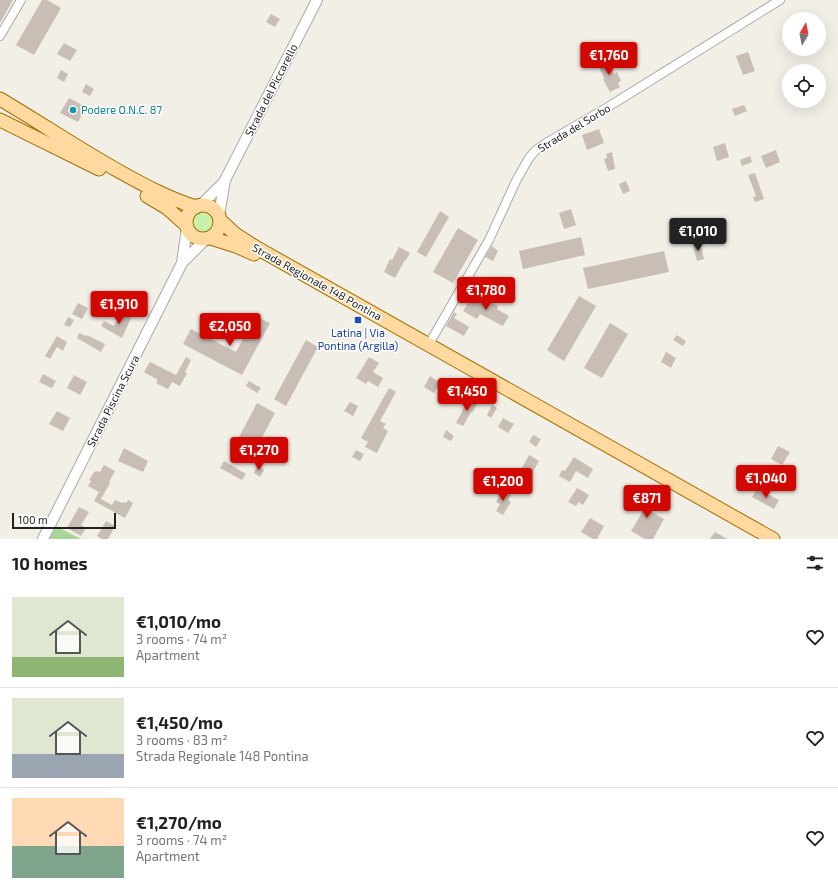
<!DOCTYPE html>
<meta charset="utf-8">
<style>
:root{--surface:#fff;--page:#f2f2f2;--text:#202124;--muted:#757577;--line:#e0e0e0;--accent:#d20800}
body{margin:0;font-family:"Exo 2",sans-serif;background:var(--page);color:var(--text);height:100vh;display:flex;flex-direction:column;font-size:15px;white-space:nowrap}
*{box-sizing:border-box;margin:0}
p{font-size:13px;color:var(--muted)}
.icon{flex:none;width:22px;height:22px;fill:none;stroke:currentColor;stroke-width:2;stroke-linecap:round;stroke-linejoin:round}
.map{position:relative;height:539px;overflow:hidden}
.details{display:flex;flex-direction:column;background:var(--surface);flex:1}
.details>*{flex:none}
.needle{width:26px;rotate:10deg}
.controls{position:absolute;left:782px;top:12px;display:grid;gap:8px}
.controls a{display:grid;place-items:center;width:44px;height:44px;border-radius:50%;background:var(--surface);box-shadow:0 4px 16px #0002;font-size:20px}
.scale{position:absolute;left:12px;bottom:10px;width:104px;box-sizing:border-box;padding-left:4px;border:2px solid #212121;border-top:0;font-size:11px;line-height:14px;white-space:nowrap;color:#212121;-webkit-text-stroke:3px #fff;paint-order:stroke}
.price{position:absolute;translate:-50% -34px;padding:0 9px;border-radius:4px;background:var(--accent);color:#fff;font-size:13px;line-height:26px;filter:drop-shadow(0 1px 2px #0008)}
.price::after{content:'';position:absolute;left:50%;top:24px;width:12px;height:9px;margin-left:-6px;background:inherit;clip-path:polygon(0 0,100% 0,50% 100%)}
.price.on{background:#222;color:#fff}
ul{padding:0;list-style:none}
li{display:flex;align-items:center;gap:12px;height:100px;padding:0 12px}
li+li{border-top:1px solid var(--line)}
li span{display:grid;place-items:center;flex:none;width:112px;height:80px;border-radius:0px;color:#555}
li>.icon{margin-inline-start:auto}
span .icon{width:48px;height:48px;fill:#fffc;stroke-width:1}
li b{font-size:17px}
h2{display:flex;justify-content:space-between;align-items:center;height:48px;padding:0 12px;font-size:17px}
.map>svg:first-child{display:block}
.grass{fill:#c9f0aa}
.forest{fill:#a8d599}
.building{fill:#c8beb6}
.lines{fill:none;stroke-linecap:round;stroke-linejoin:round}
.minor-casing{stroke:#a8a8a8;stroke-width:10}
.tertiary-casing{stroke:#a8a8a8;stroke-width:12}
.primary-casing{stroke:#9e7000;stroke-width:15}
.minor{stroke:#fff;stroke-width:8}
.tertiary{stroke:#fff;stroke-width:10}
.primary{stroke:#ffd99f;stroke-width:13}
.culture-dot{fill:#0f9aa8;stroke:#fff;stroke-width:1.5}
.transit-dot{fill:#1a4fb4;stroke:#fff;stroke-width:1.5}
.labels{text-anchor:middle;stroke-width:3;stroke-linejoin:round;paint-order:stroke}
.street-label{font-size:11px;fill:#212121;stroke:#fff}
.culture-label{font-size:11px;fill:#0d838f;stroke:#fff;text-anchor:start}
.transit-label{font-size:11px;fill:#164399;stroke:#fff}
</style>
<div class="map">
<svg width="838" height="539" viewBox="0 0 838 539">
<rect width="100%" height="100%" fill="#f2efe7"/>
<!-- grass -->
<path class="grass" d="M189 222a14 14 0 1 1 28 0a14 14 0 1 1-28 0Z"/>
<!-- forest -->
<path class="forest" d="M52 524 81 539H45Z"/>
<!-- building -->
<path class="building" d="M0 0H13L0 23Z
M42 0H47L61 8 34 55 16 45Z
M271 14 280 19 275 27 266 22Z
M64 43 77 50 70 61 57 54Z
M748 52 755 71 743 75 736 56Z
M607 59 614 74 617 72 621 81 618 83 620 87 610 92 603 79 604 78 597 63Z
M61 70 68 74 64 82 57 78Z
M86 84 94 89 90 96 82 92Z
M69 98 86 107 78 122 60 113Z
M744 105 747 111 735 116 732 109Z
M599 129 604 143 587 150 582 135Z
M725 143 729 157 717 161 713 147Z
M776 150 780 162 766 168 761 156Z
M612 152 615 169 608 171 604 159 607 158 606 154Z
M750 156 752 162 742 166 740 160Z
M755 173 764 199 755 202 753 197 756 196 748 175Z
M626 181 630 191 623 194 619 184Z
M571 209 576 225 564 229 559 213Z
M440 211 449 217 426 257 417 252Z
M458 228 478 240 453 283 433 272Z
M581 237 585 255 523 269 519 251Z
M700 243 704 259 697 261 693 245Z
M492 246 498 251 493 261 485 257Z
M399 247 410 253 406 260H405L395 278 384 272 390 259 392 260Z
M664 251 669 272 588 289 583 268Z
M579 296 596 306 564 361 547 350Z
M472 297 482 304 485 299 498 306 497 309 509 316 503 326 480 314 477 319 463 311Z
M78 303 88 308 82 319 72 314Z
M122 311 132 316 122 338 101 326 104 321 114 326Z
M454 312 457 314 454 318 469 327 464 336 446 326Z
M255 316 270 323 242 375 183 344 191 329 236 352Z
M68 317 74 320 70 327 64 325Z
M610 323 628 334 602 378 584 368Z
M79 333 86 336 87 335 105 344 101 352 77 338Z
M677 335 686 341 683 346 673 340Z
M57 336 67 342 63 351 57 347 50 359 45 356Z
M306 340 318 347 286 406 274 399Z
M666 352 676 358 671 368 661 362Z
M186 357 191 360 185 372 187 373 180 386 172 382 168 389 156 383 158 380 144 372 150 362 176 375Z
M369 357 379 363 373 372 383 378 378 387 368 381 366 384 356 378Z
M43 374 56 381 52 388 39 382Z
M74 375 87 382 80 395 67 388Z
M430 376 440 383 434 393 424 387Z
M249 381 261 388 257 393 246 386Z
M389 388 396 392 380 421 386 424 383 428 388 431 377 453 365 447 368 442 361 438Z
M469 398 478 403 472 413 471 412 463 426 456 423Z
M350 402 358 406 353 416 344 411Z
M257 403 275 413 249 462 231 452Z
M492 405 497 408 491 418 487 415Z
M57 411 70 418 63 431 49 424Z
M503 418 514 424 508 433 498 427Z
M446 430 454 436 451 441 443 437Z
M533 435 541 439 536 447 529 442Z
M778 446 790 452 782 465 771 459Z
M124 448 148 461 143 472 118 461Z
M356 450 364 454 360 461 352 457Z
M529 455 539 461 525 486 515 481Z
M574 457 593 469 588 478 576 471 570 482 559 476 562 470 565 471Z
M224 461 246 474 242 480 220 468Z
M104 465 115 471 109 482 110 483 101 499 112 505 115 500 122 503 123 502 126 503 128 500 133 503 125 518 94 501 99 492 88 486 91 481 89 480 94 472 97 471 100 472Z
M257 466 264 470 260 477 254 473Z
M577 488 589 495 583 505 579 502 576 506 568 502Z
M757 489 779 500 774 509 752 497Z
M503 490 511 495 508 500 511 502 503 515 496 511 500 504 496 502Z
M639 494 656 504 652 512 664 519 653 539H645L631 531 644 509 634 503Z
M79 507 89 512 81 525 86 528 81 536 67 528Z
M590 518 604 526 597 539H593L581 532Z
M106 521 115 526 108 539H102L97 536Z
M715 532 727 539H710Z"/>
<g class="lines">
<!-- minor casing -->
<g class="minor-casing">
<path id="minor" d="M0 36 21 0
M429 344 489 240 516 181 529 158 536 150 546 143 608 107 780 0"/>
</g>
<!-- tertiary casing -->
<g class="tertiary-casing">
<path id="tertiary" d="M201 205 224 182
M219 215 225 180 317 0
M182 263 206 239
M43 539 182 263 187 228"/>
</g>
<!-- primary casing -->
<g class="primary-casing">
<path id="primary" d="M0 99C39 122 76 147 115 169 142 184 167 198 196 207
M0 120 99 169
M147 196 167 208 186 225
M186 222a17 17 0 1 1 34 0a17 17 0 1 1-34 0Z
M220 220 235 234 257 248 773 539
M211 238 236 246 254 254"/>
</g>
<!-- minor -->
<use href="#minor" class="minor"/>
<!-- tertiary -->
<use href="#tertiary" class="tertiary"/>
<!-- primary -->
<use href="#primary" class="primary"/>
</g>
<!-- markers -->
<circle class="culture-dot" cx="73" cy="110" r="4"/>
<rect class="transit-dot" x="354" y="316" width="8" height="8" rx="2"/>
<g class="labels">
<!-- street labels -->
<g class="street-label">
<text transform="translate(271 90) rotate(-63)" y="4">Strada del Piccarello</text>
<text transform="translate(574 128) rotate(-31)" y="4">Strada del Sorbo</text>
<text transform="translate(317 282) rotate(29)" y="4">Strada Regionale 148 Pontina</text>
<text transform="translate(113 401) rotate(-63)" y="4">Strada Piscina Scura</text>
</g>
<!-- culture labels -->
<g class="culture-label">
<text x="81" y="114">Podere O.N.C. 87</text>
</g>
<!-- transit labels -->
<g class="transit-label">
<text x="358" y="337">Latina | Via<tspan x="358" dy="13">Pontina (Argilla)</tspan></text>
</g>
</g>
</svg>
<div class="controls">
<a><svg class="needle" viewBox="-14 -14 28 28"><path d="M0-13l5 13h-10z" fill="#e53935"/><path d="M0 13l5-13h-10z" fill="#757577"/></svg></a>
<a><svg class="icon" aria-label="locate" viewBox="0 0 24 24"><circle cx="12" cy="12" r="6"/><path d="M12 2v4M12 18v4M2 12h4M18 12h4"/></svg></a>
</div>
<div class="scale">100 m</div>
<b class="price" style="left:609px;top:76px">€1,760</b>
<b class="price on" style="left:698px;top:252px">€1,010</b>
<b class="price" style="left:486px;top:311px">€1,780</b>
<b class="price" style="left:119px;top:325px">€1,910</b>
<b class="price" style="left:230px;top:347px">€2,050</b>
<b class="price" style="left:467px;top:412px">€1,450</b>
<b class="price" style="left:259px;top:471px">€1,270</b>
<b class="price" style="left:766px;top:499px">€1,040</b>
<b class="price" style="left:503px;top:502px">€1,200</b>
<b class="price" style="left:647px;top:519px">€871</b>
</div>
<section class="details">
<h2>10 homes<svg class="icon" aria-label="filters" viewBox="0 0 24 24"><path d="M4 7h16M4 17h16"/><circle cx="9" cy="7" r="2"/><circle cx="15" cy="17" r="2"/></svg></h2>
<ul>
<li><span style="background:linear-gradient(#dfe7d0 75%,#8fb573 0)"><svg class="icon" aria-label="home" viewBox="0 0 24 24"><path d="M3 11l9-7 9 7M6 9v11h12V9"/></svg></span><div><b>€1,010/mo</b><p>3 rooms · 74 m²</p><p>Apartment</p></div><svg class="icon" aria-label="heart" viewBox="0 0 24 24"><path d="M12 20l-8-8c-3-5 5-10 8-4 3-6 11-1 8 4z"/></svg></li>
<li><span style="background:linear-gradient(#dfe7d0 70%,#9aa5b1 0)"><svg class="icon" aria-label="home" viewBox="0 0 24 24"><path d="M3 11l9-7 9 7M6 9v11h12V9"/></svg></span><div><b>€1,450/mo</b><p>3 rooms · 83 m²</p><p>Strada Regionale 148 Pontina</p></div><svg class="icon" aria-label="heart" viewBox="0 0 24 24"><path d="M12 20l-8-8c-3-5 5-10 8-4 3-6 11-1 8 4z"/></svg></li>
<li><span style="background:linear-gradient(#ffd9b3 60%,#7fa58c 0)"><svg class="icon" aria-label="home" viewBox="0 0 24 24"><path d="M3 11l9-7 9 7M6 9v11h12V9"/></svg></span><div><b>€1,270/mo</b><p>3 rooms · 74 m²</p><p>Apartment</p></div><svg class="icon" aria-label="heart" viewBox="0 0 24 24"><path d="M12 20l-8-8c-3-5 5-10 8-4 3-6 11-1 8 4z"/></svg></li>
</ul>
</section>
